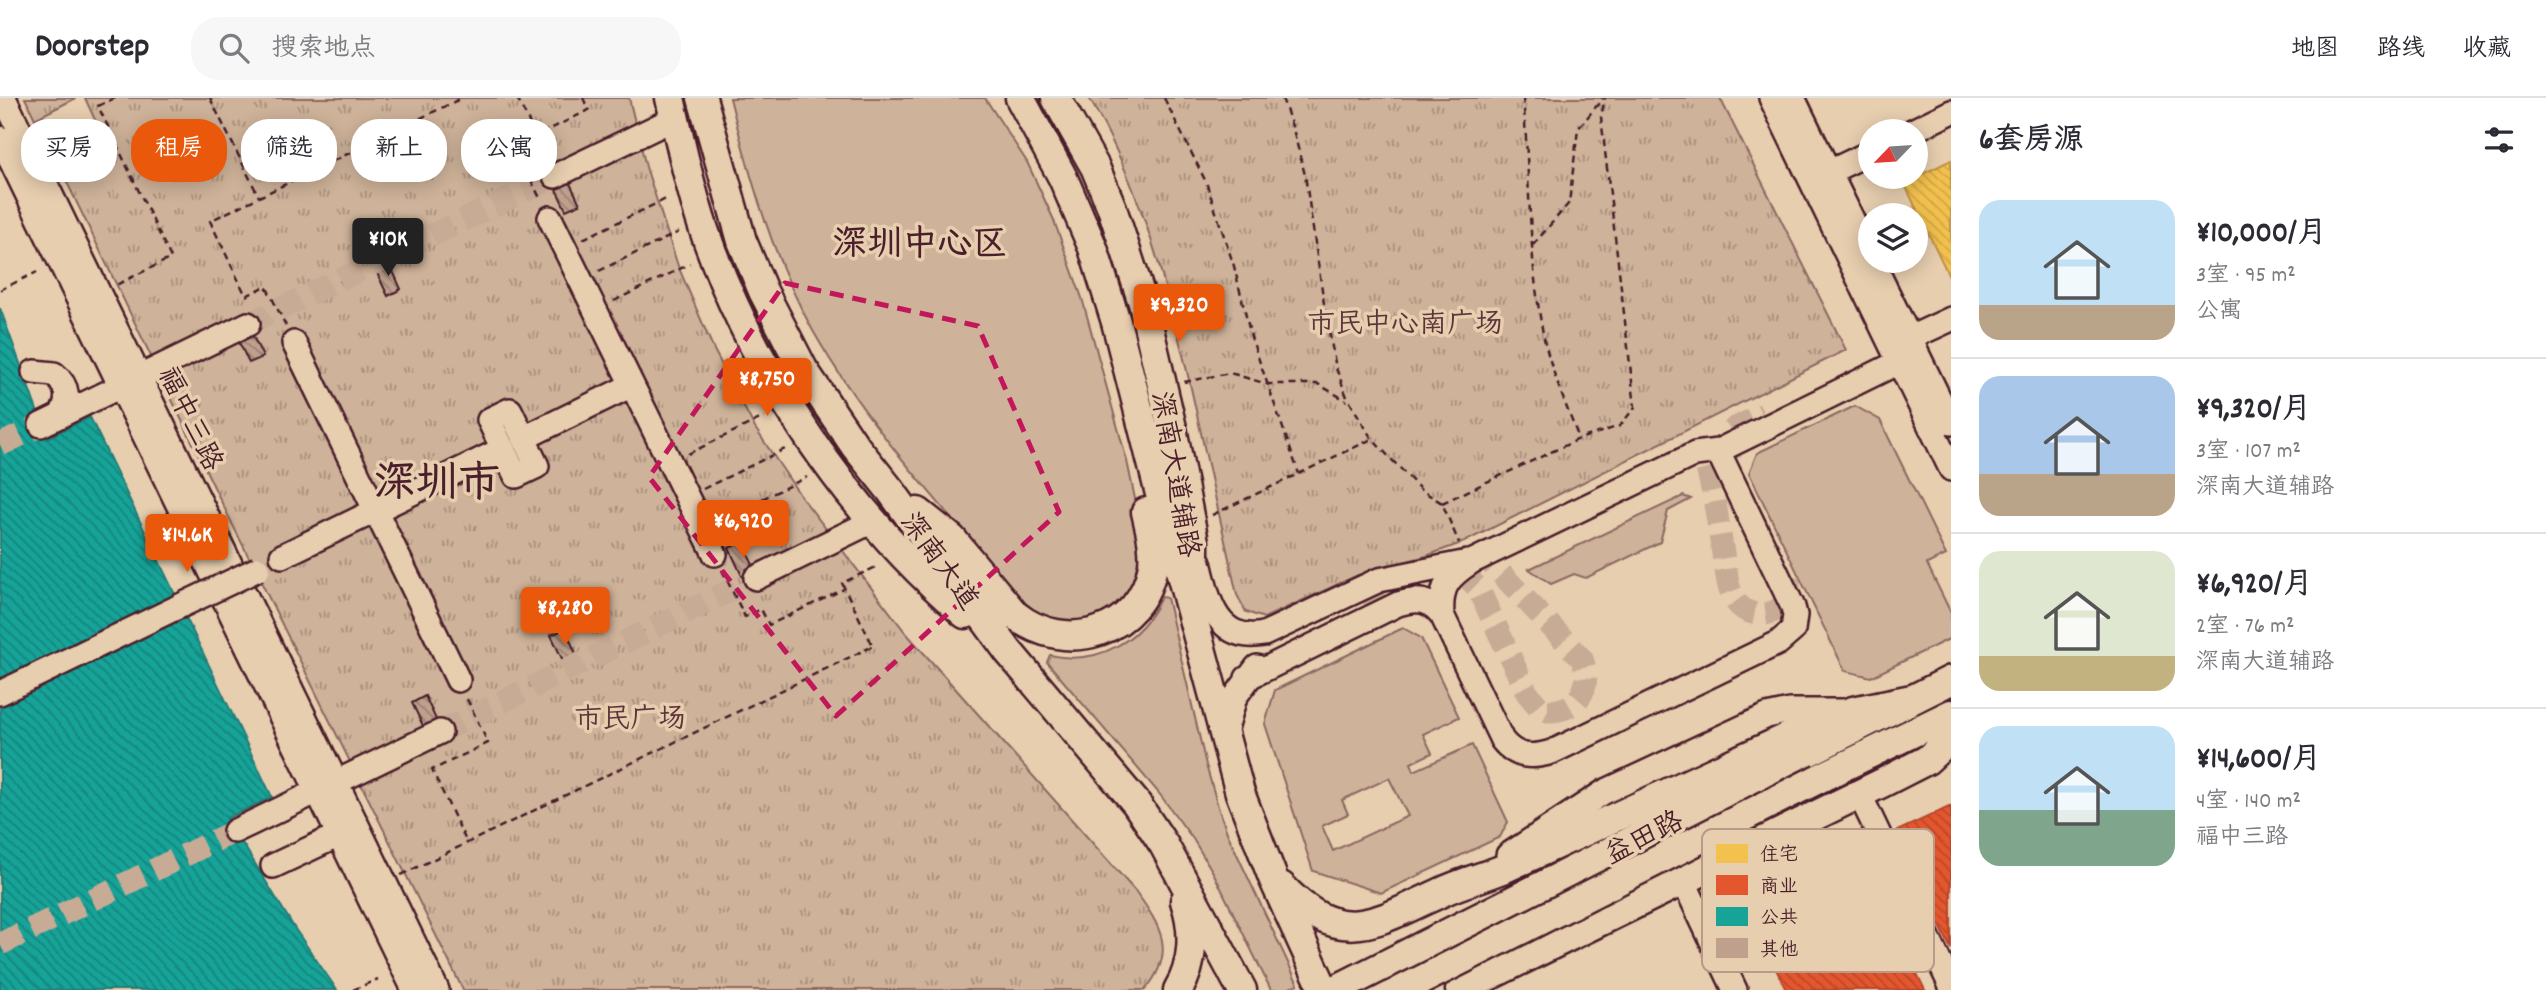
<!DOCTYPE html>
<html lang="zh">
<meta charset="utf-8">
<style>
:root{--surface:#fff;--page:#f7f7f7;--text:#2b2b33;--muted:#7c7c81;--line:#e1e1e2;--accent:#ea580c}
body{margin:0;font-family:Dekko,"LXGW WenKai TC",sans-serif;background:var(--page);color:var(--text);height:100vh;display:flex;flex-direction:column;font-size:26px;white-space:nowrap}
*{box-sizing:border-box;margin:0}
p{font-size:23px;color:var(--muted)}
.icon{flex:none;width:38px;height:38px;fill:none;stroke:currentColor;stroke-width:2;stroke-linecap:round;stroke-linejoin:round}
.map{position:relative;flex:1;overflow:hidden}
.side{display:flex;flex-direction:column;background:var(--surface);width:595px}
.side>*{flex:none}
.guide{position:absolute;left:21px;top:21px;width:665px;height:63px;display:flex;gap:14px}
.needle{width:46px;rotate:245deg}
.fabs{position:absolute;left:1858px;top:21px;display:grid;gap:14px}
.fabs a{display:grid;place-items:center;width:70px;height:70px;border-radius:50%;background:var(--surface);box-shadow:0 4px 18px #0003;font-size:35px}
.price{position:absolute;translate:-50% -60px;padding:0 16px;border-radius:7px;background:var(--accent);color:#fff;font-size:23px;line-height:46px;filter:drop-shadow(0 2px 4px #0008)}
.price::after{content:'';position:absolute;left:50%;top:42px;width:21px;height:16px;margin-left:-10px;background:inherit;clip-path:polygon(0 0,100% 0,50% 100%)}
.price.selected{background:#222;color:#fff}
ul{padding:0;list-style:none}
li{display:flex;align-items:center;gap:21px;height:175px;padding:0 28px}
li+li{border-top:2px solid var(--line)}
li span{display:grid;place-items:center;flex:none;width:196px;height:140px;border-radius:21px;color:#555}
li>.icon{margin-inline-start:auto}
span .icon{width:84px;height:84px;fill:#fffc;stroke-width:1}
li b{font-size:30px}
h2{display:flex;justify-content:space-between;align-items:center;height:84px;padding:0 28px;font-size:30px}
.pill{padding:0 24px;border-radius:28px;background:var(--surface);box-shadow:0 4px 18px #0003;font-size:24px;line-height:63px}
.pill.selected{background:var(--accent);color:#fff}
header{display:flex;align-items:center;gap:42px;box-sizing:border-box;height:98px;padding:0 35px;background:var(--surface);border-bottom:2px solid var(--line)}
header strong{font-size:33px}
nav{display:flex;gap:38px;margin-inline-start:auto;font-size:24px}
.search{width:490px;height:63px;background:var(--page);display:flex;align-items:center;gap:18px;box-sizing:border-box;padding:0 24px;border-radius:28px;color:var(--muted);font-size:26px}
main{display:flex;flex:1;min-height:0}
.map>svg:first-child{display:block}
.green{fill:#ceb299;stroke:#8c6862;stroke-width:2;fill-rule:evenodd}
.park{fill:url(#park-tufts);stroke:#8c6862;stroke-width:2}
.homes{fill:url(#homes-back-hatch);stroke:#c09044;stroke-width:2}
.shops{fill:url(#shops-back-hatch);stroke:#b6462d;stroke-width:2}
.public{fill:url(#public-back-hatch);stroke:#267b77;stroke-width:2}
.building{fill:url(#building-back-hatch);stroke:#4a1f2b;stroke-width:2}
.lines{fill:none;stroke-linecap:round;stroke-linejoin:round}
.minor-tunnel{stroke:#c8ab95;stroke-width:23;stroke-dasharray:23 11;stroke-linecap:butt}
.minor-casing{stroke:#4a1f2b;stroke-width:28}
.major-casing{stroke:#4a1f2b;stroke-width:33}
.path{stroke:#4a1f2b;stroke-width:2.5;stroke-dasharray:7 5;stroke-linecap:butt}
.minor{stroke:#e7ceaf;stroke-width:23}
.major{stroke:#e7ceaf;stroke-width:28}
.minor-bridge-casing{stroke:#4a1f2b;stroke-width:28;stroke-linecap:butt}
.major-bridge-casing{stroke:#4a1f2b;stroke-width:33;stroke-linecap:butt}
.minor-bridge{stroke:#e7ceaf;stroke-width:23}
.major-bridge{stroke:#e7ceaf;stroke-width:28}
.marked{fill:none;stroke:#c2185b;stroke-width:5;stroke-dasharray:14 9;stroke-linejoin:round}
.labels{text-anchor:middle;stroke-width:7;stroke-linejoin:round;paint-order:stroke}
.park-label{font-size:28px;fill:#5e353c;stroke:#e7ceaf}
.street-label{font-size:28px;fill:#4a1f2b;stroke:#e7ceaf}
.district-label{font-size:35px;font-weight:bold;fill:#4a1f2b;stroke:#e7ceaf}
.town-label{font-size:42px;font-weight:bold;fill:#4a1f2b;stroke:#e7ceaf}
.key{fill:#e7ceaf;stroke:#b89a87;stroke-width:2}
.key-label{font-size:19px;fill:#4a1f2b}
</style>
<header>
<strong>Doorstep</strong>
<div class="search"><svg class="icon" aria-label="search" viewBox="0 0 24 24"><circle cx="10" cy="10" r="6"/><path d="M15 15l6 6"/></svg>搜索地点</div>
<nav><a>地图</a><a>路线</a><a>收藏</a></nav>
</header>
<main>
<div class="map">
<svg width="1951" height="892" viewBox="0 0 1951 892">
<defs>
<pattern id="park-tufts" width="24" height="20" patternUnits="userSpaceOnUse" patternTransform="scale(1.75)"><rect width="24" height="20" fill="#ceb299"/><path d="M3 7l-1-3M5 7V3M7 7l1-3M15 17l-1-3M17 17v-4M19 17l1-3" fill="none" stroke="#a9907d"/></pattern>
<pattern id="homes-back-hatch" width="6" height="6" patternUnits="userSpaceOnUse" patternTransform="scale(1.75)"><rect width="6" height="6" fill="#f2c14e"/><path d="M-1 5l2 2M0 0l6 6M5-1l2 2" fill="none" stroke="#d1a544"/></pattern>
<pattern id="shops-back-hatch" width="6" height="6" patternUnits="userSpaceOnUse" patternTransform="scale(1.75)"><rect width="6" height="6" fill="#e4572e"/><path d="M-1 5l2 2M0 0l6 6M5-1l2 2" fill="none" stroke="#bb4727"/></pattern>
<pattern id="public-back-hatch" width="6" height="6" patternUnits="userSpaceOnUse" patternTransform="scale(1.75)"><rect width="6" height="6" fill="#17a398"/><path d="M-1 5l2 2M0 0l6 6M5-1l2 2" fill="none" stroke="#17847c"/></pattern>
<pattern id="building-back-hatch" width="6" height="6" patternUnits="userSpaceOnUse" patternTransform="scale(1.75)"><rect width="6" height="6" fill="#bea08d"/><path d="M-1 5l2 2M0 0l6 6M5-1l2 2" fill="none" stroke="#9c8273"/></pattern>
</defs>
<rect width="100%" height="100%" fill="#e7ceaf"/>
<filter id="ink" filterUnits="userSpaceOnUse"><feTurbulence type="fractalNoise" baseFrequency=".0143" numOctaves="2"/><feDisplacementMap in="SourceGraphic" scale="14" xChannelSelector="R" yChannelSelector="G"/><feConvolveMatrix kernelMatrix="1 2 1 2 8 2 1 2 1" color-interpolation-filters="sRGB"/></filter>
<g filter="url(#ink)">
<!-- green -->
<path class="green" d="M730 0H985L1027 64 1053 120 1082 200 1127 363 1145 448 1140 484 1114 513 1070 528 1046 521 1024 504C950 417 868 331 812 231 772 158 750 80 730 0Z
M1855 308 1880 322 1946 457 1927 466 1951 515V540L1871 579 1845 573 1749 375 1757 355Z
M1683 398 1691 401 1668 413 1660 444 1586 480 1574 476 1551 486 1529 471Z
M1161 499 1167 500 1206 667 1219 712 1228 737 1298 886 1286 892H1271L1214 776 1193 741 1158 694 1047 564 1050 557C1098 568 1141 543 1161 499Z
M1403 530 1421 540 1459 619 1423 636 1432 655 1411 665 1414 673 1472 647 1508 724 1500 739 1381 795 1313 773 1265 626 1275 592ZM1389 680 1408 718 1333 753 1322 728 1348 716 1342 702Z"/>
<!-- park -->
<path class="park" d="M25 0H76L35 21Z
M85 0H629L646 69 678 168 714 252 755 330 800 397 906 535 1136 794C1161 828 1177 855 1145 892H463L216 393 49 47 96 24Z
M1089 0H1720L1846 252 1464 444 1426 458 1358 477 1264 520 1246 514 1237 497C1222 428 1207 359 1191 290 1167 189 1142 90 1089 0Z"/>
<!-- homes -->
<path class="homes" d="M1951 62V182L1904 85Z"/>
<!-- shops -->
<path class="shops" d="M1951 708V851L1895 734Z
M1868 775 1925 892H1786L1756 829Z"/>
<!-- public -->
<path class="public" d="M0 210 47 340 90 319 272 699 227 720 295 831 337 892H0Z"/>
<!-- building -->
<path class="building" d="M566 77 580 106 566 112 552 83Z
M388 162 401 191 388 198 374 169Z
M249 230 263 259 249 265 235 236Z
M742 444 756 473 743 480 729 450Z
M565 531 578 560 565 567 551 537Z
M425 598 439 628 426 634 412 605Z"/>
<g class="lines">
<!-- minor-tunnel -->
<path class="minor-tunnel" d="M248 226 555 78
M0 347 41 327
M1680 357H1696L1707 370C1715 400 1719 431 1724 462 1727 474 1727 488 1733 499 1748 529 1798 517 1788 482
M1731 363 1725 348 1726 338 1735 330 1764 316
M1365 509 1445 472 1455 471 1463 475 1478 490 1527 595 1539 609 1548 613C1579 613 1593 589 1582 561L1492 466 1488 454 1493 447 1501 443
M440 634 756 480
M0 846 235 733"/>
<!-- minor casing -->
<g class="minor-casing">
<path id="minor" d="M4 0 437 892
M1771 0 1951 371
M1793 0 1871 160
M1912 33 1951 14
M0 40 414 892
M555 78 675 20
M1817 80 1871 54
M550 120 715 456
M1872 163 1951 325
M1910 240 1951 221
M294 245 458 582
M34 274 54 276C69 288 70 303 60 318
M510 312 537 368 516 378 489 322Z
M41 327 248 226
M524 340 632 287
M282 458 503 351
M1199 464C1208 501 1216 545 1264 536L1379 482 1468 464
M756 480 873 423
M1442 517C1440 488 1448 479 1471 464L1695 356 1718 353 1899 264
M1247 580 1398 506C1418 500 1429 501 1442 517L1502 642C1516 660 1532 660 1552 654L1778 545 1793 532 1795 517 1793 509 1718 353
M0 595 178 509
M1224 638 1235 599 1257 569
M1859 695 1951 888
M235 733 440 634
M1508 757 1604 694 1767 618 1790 613H1843
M273 768 339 737
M1683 782 1735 892"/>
</g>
<!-- major casing -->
<g class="major-casing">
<path id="major" d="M670 0C680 43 689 87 703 129 752 274 849 416 965 516
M702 0 742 143 763 193 803 271 855 348 891 393 1008 553 1136 705 1164 747 1242 892
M1020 0 1063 80 1093 150 1116 224 1171 439 1240 695 1273 780 1324 892
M1056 0 1095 69 1112 110 1143 205 1172 330 1194 444V487
M918 414 952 441 1015 517C1066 558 1142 535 1153 467 1155 449 1150 431 1146 414
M1820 680 1951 616
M1281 788C1341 851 1375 825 1442 794 1461 785 1483 779 1503 771L1819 625 1853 613 1912 601
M1178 892C1194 866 1195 832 1185 803
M1335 892 1951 582
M1460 892 1884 684 1927 662 1941 649 1951 644"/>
</g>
<!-- path -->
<path class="path" d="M115 0 98 8 171 160 116 187
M210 0 259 99
M517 0 536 38 589 12 583 0
M1164 0 1206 84 1234 168 1251 239 1299 376
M1282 0 1293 31 1305 77 1325 212 1336 270 1347 299 1372 341 1421 392 1442 405 1459 445
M1523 0C1530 76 1528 154 1542 230 1549 269 1565 304 1579 341
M42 33 58 25
M536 38 542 51 521 62 541 102
M583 141 668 100
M1533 147 1569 105 1578 31 1603 0
M599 173 679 134
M0 192 37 174
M614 203 690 166
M286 228 266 188 246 198 210 123 462 0
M1184 284 1230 275 1267 286H1318L1347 303
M688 356 764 319
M703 391 785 351
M1442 405 1579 341 1620 328 1635 309 1601 19 1605 0
M1212 417 1372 341
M719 422 807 379
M722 472 745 519 761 511 769 527 844 491
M467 601 488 645 432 672 467 745
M401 777 873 548 842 485 878 468
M353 892 378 881"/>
<!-- minor -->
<use href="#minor" class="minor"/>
<!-- major -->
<use href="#major" class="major"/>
<!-- minor-bridge casing -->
<g class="minor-bridge-casing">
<path id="minor-bridge" d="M178 509 258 471"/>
</g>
<!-- major-bridge casing -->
<g class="major-bridge-casing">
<path id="major-bridge" d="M1402 892 1820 680"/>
</g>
<!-- minor-bridge -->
<use href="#minor-bridge" class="minor-bridge"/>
<!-- major-bridge -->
<use href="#major-bridge" class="major-bridge"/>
</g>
</g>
<!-- marked area -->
<path class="marked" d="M785 185 978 228 1059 414 836 618 649 379Z"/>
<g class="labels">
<!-- park labels -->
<g class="park-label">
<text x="1405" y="234">市民中心南广场</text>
<text x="630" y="629">市民广场</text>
</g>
<!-- street labels -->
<g class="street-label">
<text transform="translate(192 320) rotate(64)" y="10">福中三路</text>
<text transform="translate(1177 376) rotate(80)" y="10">深南大道辅路</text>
<text transform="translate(941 462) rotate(54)" y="10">深南大道</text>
<text transform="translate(1643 738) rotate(-27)" y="10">益田路</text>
</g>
<!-- district labels -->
<g class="district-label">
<text x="920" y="156">深圳中心区</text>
</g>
<!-- town labels -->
<g class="town-label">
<text x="437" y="397">深圳市</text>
</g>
</g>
<!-- legend -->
<rect x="1702" y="731" width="232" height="143" rx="10" class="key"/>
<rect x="1716" y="746" width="32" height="19" fill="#f2c14e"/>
<rect x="1716" y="777" width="32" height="20" fill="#e4572e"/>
<rect x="1716" y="809" width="32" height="19" fill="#17a398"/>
<rect x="1716" y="840" width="32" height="20" fill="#bea08d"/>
<g class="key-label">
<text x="1760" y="762">住宅</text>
<text x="1760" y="794">商业</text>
<text x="1760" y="825">公共</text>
<text x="1760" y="857">其他</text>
</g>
</svg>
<div class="fabs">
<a><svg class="needle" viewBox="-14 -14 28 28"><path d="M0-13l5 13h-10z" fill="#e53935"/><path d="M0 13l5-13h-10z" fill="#7c7c81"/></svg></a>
<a><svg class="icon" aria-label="layers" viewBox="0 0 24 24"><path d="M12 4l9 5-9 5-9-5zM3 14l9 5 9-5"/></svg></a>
</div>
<b class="price selected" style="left:388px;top:180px">¥10K</b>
<b class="price" style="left:1179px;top:246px">¥9,320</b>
<b class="price" style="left:767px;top:320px">¥8,750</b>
<b class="price" style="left:743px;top:462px">¥6,920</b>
<b class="price" style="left:187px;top:476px">¥14.6K</b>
<b class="price" style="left:565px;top:549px">¥8,280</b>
<div class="guide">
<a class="pill">买房</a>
<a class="pill selected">租房</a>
<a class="pill">筛选</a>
<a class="pill">新上</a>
<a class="pill">公寓</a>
</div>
</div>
<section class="side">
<h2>6套房源<svg class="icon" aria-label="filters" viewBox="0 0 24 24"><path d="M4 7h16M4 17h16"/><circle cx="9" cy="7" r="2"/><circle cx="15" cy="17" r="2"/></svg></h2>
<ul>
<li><span style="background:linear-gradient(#bfe0f5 75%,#b9a48a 0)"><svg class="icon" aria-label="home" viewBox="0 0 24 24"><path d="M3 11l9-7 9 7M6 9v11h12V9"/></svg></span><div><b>¥10,000/月</b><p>3室 · 95 m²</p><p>公寓</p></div></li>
<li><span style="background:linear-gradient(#a9c7e8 70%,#b9a48a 0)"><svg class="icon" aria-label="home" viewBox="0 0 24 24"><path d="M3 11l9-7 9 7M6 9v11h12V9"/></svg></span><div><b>¥9,320/月</b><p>3室 · 107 m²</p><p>深南大道辅路</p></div></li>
<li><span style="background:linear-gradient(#dfe7d0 75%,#c2b280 0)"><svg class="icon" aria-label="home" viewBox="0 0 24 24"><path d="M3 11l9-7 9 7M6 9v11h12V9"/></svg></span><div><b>¥6,920/月</b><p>2室 · 76 m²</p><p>深南大道辅路</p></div></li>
<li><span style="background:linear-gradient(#bfe0f5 60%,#7fa58c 0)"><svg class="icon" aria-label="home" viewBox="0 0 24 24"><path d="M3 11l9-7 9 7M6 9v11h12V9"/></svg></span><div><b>¥14,600/月</b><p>4室 · 140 m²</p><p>福中三路</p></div></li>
</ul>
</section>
</main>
